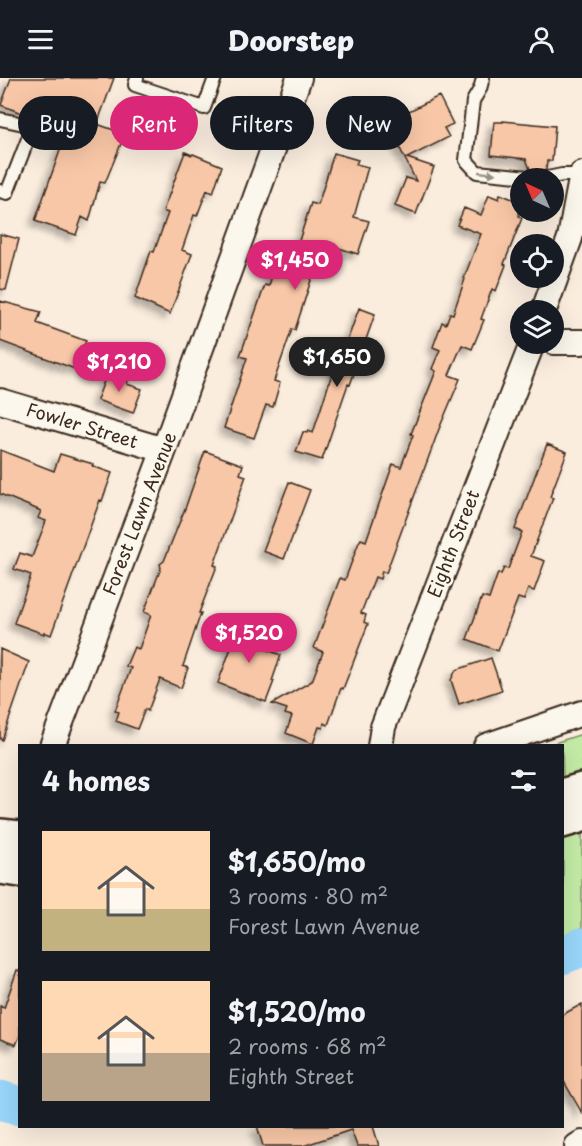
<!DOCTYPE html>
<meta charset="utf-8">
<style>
:root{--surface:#171b24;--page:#20242c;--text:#f1f3f6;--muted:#9ea1a6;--accent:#db2777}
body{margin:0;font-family:"Playpen Sans",sans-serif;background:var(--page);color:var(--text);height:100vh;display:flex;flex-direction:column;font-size:22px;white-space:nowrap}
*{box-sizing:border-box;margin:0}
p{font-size:20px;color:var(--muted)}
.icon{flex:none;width:33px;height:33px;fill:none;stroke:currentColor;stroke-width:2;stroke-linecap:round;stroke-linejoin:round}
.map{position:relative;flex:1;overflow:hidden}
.drawer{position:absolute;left:18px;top:666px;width:546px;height:384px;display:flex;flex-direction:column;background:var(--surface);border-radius:0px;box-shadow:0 6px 24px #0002}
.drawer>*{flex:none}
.top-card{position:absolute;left:18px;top:18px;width:546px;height:54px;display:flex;gap:12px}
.needle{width:39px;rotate:316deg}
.buttons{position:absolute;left:510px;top:90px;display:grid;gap:12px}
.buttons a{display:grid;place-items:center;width:54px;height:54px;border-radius:50%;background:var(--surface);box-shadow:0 6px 24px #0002;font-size:30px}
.price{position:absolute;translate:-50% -51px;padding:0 14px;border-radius:21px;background:var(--accent);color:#fff;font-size:20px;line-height:39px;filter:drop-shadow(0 2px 3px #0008)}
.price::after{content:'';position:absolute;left:50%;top:36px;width:18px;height:14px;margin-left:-9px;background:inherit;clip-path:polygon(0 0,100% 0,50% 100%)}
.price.on{background:#222;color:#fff}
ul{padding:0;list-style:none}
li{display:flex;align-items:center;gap:18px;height:150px;padding:0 24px}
li span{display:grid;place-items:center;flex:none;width:168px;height:120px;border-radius:0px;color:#555}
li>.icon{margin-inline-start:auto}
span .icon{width:72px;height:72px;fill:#fffc;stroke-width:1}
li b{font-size:26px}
h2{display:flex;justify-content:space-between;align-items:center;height:72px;padding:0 24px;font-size:26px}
.chip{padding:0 21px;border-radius:27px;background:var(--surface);box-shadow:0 6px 24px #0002;font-size:21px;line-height:54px}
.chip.on{background:var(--accent);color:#fff}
header{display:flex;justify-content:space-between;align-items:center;height:78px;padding:0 24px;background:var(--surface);font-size:27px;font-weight:800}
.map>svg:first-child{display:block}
.green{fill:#c3eba6;stroke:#7f8a62;stroke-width:1.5}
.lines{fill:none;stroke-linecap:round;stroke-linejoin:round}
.river{stroke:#99d6fa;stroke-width:39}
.building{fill:#f8c7a7;stroke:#3b2a1e;stroke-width:1.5;filter:url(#shadow)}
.lane-casing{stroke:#3b2a1e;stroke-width:16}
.street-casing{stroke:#3b2a1e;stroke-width:28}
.primary-casing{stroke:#3b2a1e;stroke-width:38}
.lane{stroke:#fbf7ec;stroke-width:12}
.street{stroke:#fbf7ec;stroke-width:24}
.primary{stroke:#fbf7ec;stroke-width:33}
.oneway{fill:#9b9085}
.labels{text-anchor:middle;stroke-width:5;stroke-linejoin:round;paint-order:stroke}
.street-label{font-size:18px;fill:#3b2a1e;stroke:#fbf7ec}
</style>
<header><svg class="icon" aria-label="menu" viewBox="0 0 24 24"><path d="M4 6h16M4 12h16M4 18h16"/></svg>Doorstep<svg class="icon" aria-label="person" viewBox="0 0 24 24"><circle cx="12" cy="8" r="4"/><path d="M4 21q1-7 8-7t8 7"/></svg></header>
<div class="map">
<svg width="582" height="1068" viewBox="0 0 582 1068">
<defs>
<filter id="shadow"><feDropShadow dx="-5.5" dy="5.5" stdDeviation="3" flood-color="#0004"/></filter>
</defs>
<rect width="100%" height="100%" fill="#faedde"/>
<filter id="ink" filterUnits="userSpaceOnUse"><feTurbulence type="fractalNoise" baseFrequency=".0167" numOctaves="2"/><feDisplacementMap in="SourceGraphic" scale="12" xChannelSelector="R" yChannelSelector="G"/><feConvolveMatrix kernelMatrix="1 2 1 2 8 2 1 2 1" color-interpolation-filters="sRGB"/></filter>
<g filter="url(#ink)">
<!-- green -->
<path class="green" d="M582 656V697L563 703 562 668H545Z
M582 751V850L563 857V758Z"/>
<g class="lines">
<!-- river -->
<path class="river" d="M562 877 582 869
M0 1022 20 1028"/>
</g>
<!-- building -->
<path class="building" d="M11 0H114L97 46 125 56 105 105 100 104 89 143 82 139 76 157 35 143 67 53 1 27Z
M439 18 453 46 444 50 449 59 407 80 434 89 416 136 395 128 406 100 416 103 387 44Z
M503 43 555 48 552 83H547L546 92 543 93 530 91 526 81 491 77 494 44H503Z
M185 74 192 77 193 76 222 88 213 115 207 112 197 138 194 137 182 172 192 176 170 236 135 220 151 173 154 174 168 135 163 133Z
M334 75 358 82 356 86 368 89 354 139 369 143 358 176 323 165 295 252 292 251 274 303 280 305 273 329 266 327 254 360 224 350 247 280 240 278 265 207 269 208 277 180 283 182 290 167 297 169 311 125 318 127Z
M500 116 520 124 519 138 522 140 504 186 506 187 496 213 492 211 481 241 484 242 472 271 462 267 449 297 460 301 439 351 386 495 382 493 380 501 375 499 361 535 366 537 364 544 368 546 343 611 341 610 328 647 324 645 323 650 319 649 313 666 286 655 292 638 285 636 287 631 272 626 312 603 323 574 314 570 340 500 345 502 359 464 361 461 366 463 393 386 401 389 413 357 411 356 436 293 432 291 440 272 433 269 442 244 446 246 450 235 453 236 465 201 464 200 481 156 457 147 464 130 481 137 489 117 499 121Z
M0 156 19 161 6 212 0 211Z
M0 223 41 234 37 245 86 263 75 291 0 263Z
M359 230 375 236 350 307 348 306 322 382 296 374 303 354 307 355 308 353 313 355 340 271 344 272Z
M112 293 129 299 127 306 142 311 133 335 97 322 106 298 110 299Z
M547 366 567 374 550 419 553 420 531 478 545 483 534 513 528 511 524 522 518 520 498 573 467 561 482 519 489 521 498 495 501 496 504 490 508 491 522 454 515 451Z
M0 372 54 393 60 376 93 386 92 388 112 395 102 423 100 422 51 557 44 554V556L14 545 31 497 14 491 20 475 32 479 46 443 38 440 41 433 0 416Z
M205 373 243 387 240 396 246 398 214 487 217 488 199 535H201L183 588 188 590 181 610 160 601 148 633 145 631 137 651 116 643 119 634 115 633 131 590 126 588 134 569 139 571 151 537 144 534 161 490 160 486 164 483 186 428Z
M289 404 310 412 284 481 263 473Z
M239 541 259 548 252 566 281 577 272 603H274L266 624 218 605 234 562 232 561Z
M0 571 29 584 2 662 0 661Z
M491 580 502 612 459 626 451 602 456 592Z
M17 892 20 893V957L16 967 0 961V928L4 930Z
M582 926V1035L562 1000V937Z
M257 1048H373L379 1068H357L351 1052 303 1068H263Z"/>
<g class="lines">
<!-- lane casing -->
<g class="lane-casing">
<path id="lane" d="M137 0 135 7 204 30 215 0
M483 0 480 11 473 23 466 82 477 94 539 100
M0 41 33 48 7 115 0 113
M547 100 562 97H582"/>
</g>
<!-- street casing -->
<g class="street-casing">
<path id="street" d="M544 232 570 160 582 96
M554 264H582
M0 323 164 372
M52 668 164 372 299 0
M380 668 383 649 532 266
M486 668 582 635
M577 1068 582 1065"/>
</g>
<!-- primary casing -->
<g class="primary-casing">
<path id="primary" d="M562 718 582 712
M562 743 582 737
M0 758 20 760
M0 789 20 792"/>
</g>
<!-- lane -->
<use href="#lane" class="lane"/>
<!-- street -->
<use href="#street" class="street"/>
<!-- primary -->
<use href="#primary" class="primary"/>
</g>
<!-- one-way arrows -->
<defs><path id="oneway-solid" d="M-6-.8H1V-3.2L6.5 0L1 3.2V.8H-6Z" transform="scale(1.5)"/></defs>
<use class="oneway" href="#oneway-solid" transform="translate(487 95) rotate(6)"/>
</g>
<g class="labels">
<!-- street labels -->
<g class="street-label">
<text transform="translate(82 348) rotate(17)" y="6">Fowler Street</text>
<text transform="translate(140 436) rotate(-69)" y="6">Forest Lawn Avenue</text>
<text transform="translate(454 466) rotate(-69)" y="6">Eighth Street</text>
</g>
</g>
</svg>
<div class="buttons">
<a><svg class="needle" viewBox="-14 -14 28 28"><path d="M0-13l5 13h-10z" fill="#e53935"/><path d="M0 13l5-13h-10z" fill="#9ea1a6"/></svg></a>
<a><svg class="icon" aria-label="locate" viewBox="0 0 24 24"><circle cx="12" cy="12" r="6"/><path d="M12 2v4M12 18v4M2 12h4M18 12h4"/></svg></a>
<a><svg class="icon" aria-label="layers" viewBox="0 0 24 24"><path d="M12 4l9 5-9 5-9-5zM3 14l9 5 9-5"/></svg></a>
</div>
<b class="price" style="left:295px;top:213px">$1,450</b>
<b class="price on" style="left:337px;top:310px">$1,650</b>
<b class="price" style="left:119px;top:315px">$1,210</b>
<b class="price" style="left:249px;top:586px">$1,520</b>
<div class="top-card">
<a class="chip">Buy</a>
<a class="chip on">Rent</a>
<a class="chip">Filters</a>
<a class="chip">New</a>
</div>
<section class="drawer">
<h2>4 homes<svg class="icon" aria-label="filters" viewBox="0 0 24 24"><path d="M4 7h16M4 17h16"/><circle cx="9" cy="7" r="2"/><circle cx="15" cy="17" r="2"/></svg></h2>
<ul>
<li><span style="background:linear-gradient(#ffd9b3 65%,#c2b280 0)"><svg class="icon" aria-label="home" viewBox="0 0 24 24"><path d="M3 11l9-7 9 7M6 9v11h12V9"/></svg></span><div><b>$1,650/mo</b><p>3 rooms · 80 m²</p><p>Forest Lawn Avenue</p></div></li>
<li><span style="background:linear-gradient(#ffd9b3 60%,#b9a48a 0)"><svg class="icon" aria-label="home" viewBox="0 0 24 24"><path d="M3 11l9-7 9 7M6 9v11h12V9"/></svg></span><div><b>$1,520/mo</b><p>2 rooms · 68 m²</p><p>Eighth Street</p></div></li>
</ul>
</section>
</div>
